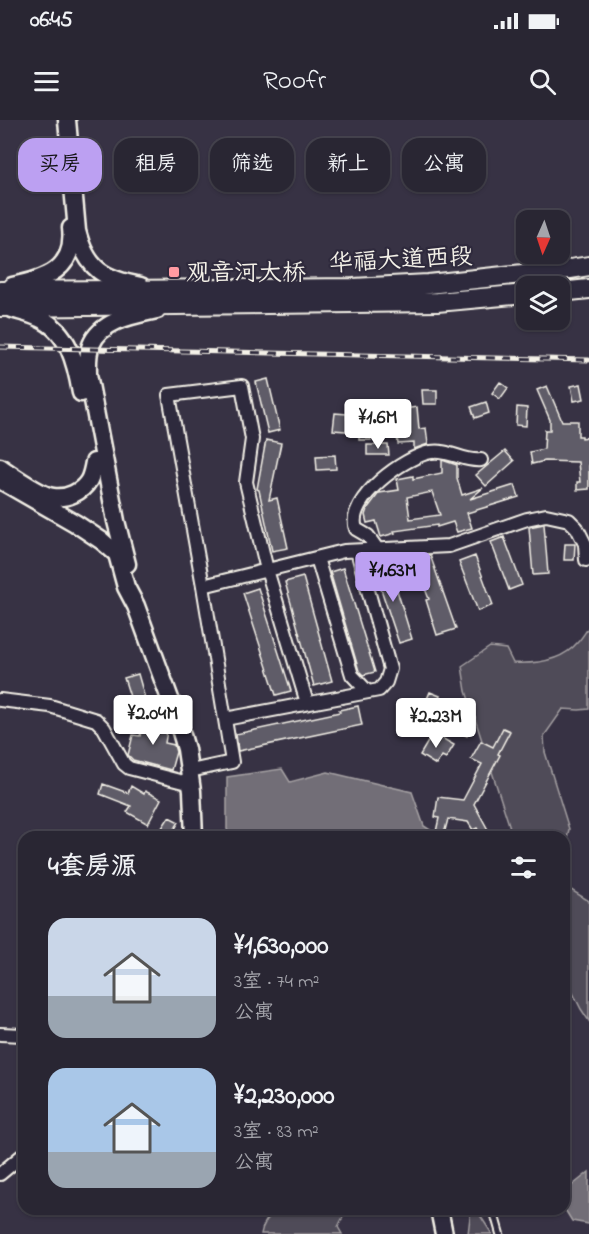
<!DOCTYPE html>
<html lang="zh">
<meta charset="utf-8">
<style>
:root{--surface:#292633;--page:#312e3b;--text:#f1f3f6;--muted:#a5a5ac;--line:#45434e;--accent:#bca0f2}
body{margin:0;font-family:"Indie Flower","LXGW WenKai TC",sans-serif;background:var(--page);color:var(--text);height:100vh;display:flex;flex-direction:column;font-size:22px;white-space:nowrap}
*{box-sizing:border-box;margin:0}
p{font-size:20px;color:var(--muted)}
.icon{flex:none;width:33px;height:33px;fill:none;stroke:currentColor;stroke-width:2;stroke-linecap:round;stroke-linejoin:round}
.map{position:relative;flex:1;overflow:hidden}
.sheet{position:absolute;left:18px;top:711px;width:552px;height:384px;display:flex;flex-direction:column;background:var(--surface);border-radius:18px;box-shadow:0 2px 4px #0004,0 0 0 2px var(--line)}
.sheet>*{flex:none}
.hud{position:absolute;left:18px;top:18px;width:554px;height:54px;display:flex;gap:12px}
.needle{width:39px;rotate:183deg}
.buttons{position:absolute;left:516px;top:90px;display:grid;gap:12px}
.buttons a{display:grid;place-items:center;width:54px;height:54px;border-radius:12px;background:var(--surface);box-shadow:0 2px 4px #0004,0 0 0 2px var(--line);font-size:30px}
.price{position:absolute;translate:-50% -51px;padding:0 14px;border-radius:6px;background:#fff;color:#222;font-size:20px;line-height:39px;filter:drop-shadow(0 2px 3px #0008)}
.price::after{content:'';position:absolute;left:50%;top:36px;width:18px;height:14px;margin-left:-9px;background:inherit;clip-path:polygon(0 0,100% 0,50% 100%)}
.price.active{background:var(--accent);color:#111}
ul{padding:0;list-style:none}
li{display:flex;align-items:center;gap:18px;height:150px;padding:0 30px}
li span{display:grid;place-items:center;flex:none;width:168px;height:120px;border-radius:18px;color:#555}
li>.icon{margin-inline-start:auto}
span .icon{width:72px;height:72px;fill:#fffc;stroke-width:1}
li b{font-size:26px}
h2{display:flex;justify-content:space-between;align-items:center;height:72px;padding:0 30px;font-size:26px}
.chip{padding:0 21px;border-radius:18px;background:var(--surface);box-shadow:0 2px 4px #0004,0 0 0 2px var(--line);font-size:21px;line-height:54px}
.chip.active{background:var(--accent);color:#111}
.status{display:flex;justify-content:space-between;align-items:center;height:42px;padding:0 30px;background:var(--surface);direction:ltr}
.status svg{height:16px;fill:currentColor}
header{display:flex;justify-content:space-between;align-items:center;height:78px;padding:0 30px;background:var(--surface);font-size:27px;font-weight:600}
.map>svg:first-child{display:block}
.green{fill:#504b59;stroke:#a29ea0;stroke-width:1.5}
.water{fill:#726e77;stroke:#a6a2a4;stroke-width:1.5}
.building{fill:#5f5c67;stroke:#f4f1e8;stroke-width:1.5;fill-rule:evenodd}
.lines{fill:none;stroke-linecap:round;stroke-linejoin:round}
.lane-casing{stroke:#f4f1e8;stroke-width:10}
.street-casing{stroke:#f4f1e8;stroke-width:16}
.secondary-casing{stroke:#f4f1e8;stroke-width:21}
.primary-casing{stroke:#f4f1e8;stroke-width:22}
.lane{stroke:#2f2a3d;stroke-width:6}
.street{stroke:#2f2a3d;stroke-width:12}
.secondary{stroke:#2f2a3d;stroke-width:16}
.primary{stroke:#2f2a3d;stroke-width:18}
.rail-casing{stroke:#f4f1e8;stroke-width:5}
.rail{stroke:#2f2a3d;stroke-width:3;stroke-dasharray:9;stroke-linecap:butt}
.poi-dot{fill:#ff9aa2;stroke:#2f2a3d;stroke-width:2}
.labels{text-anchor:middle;stroke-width:4.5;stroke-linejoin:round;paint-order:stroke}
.street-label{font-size:24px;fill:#f4f1e8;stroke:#2f2a3d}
.poi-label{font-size:24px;fill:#f4f1e8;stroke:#2f2a3d;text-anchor:start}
</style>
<div class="status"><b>06:45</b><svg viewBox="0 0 49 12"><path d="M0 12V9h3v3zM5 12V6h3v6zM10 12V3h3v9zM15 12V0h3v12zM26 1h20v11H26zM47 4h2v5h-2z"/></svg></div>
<header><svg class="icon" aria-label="menu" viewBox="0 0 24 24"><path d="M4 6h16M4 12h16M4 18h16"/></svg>Roofr<svg class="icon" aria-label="search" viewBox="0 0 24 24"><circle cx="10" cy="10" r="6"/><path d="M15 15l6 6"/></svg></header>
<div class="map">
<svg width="589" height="1114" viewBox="0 0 589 1114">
<rect width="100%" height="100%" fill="#373244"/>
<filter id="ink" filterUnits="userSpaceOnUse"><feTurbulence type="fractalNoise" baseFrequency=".0167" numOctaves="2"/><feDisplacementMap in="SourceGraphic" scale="12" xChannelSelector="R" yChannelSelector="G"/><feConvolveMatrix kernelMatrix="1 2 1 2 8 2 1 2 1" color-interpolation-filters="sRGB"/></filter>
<g filter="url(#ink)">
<!-- green -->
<path class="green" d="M589 507V589L579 590 563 589 544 616 545 632 569 709 564 734V717H513L466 571 462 546 490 527 506 529 513 543C535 544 562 541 577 523 582 518 585 512 589 507Z
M564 761 571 770 589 781V901L581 889 564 855Z
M290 1089H343L344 1091 343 1097 338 1107 342 1114H261C262 1106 267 1097 275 1093 279 1090 285 1091 290 1089Z
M471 1089H476L492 1114H468Z"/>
<!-- water -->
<path class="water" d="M282 649 290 662 328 652 412 672 424 706 441 717H231L227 709V657Z
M589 1052V1104L572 1101 564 1088V1072Z"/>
<!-- building -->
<path class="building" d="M268 259 280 310 268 313 256 262Z
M500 262 508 268 500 279 492 273Z
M581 264 584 279 574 281 571 266Z
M547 266 562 301H578V316H582V318L589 317V369L577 370V362H580L578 342 545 341 532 344 530 332 544 329 545 310H550V300L537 270Z
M422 270H437V284H423Z
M378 281 396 288 393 295 379 290V309H371V320H359V312L333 310 335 293 347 294V299L371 298Z
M486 282 489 293 475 298 471 287Z
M417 287 419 309 426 308 428 324 414 329V323L398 324 397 316 406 315 404 289Z
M517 287 527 288 526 306 516 305Z
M266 320 281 323 269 380 277 378 288 428 272 431 259 370 257 369Z
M367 325H388L389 335H367Z
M505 331 514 341 486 366 476 355Z
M335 335 336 349 317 350 316 336Z
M442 340 457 345V358L462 375 483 368 470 379 515 365 519 377 467 393 472 408 457 412 453 402 437 407V405L394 411 395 413 381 417 376 401 367 403 365 395 367 389 379 373 399 370 397 359 413 356V359L442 353ZM432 372 440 395 410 399 407 377Z
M544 404 548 454 533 455 529 407Z
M504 417 522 465 509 470 491 422Z
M565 424H575L574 440H564Z
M430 435 456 509 437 515 426 480 429 479 414 440Z
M475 436 493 485 478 491 459 442Z
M389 444 412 519 399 523 374 448Z
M343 448 375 552 363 555 359 551 330 452Z
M303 457 332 561 314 566 285 462Z
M258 468 291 571 276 575 243 473Z
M138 554 146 582 133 586 124 558Z
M430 572 440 576 429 600 418 595 412 606 398 600 405 583 415 587 416 585 423 588Z
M358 586 362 605 238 631 236 614 340 592 339 590Z
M460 592 475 598 467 616 452 609Z
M144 600 168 605 165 623 174 625 176 632 171 650 133 640 128 635 133 615 140 616Z
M503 608 510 611 498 634 500 635 474 684 492 717H482L477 708 473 710 468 702 448 699 444 714 436 712 439 698 435 697 438 677 463 680 482 644 471 639 481 621 493 627Z
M433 613 454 625 446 638 442 636 436 645 420 635Z
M103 664 128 673 131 666 144 674 145 671 161 679 148 704 127 692 131 686 100 674Z
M169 697 179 702 170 717 160 711Z"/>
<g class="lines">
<!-- lane casing -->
<g class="lane-casing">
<path id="lane" d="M493 1089 500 1114"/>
</g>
<!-- street casing -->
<g class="street-casing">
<path id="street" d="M378 430 368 416 356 409C345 379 406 336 431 332 449 329 463 342 481 340
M317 438 352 555 368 572
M203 466 169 275 242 266 252 319 246 362 267 450 307 583
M0 580 50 586 96 600 104 608 124 644 129 648 191 664
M225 599 379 570 386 562 390 549 357 431
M190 651 232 642 203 466 344 431 449 426 527 399 546 395 569 400 577 408 585 424 586 440
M0 914 24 915
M0 1054 24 1034"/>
</g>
<!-- secondary casing -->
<g class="secondary-casing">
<path id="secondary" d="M67 0 77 111C87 150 104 159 141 166
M12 166C45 159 76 150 71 108
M12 189C21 192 31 194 39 198 69 211 76 244 81 273
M0 347C12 355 40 375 53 377 67 379 82 372 89 360 92 354 93 348 94 342
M0 360 75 403 102 421 117 434 126 467 136 486 177 598 186 629 192 671 194 717
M127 444 116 401 88 254C88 245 87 234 91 225 101 200 134 195 157 190
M439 1089 444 1114"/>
</g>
<!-- primary casing -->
<g class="primary-casing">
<path id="primary" d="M0 171 353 168 428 164 570 149 589 146
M560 172 589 169
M0 187 437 182 526 174"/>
</g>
<!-- lane -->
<use href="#lane" class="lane"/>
<!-- street -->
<use href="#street" class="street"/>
<!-- secondary -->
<use href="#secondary" class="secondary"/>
<!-- primary -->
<use href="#primary" class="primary"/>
<!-- rail casing -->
<g class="rail-casing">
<path id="rail" d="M0 227 589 240"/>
</g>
<!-- rail -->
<use href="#rail" class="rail"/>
</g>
</g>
<!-- markers -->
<rect class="poi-dot" x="168" y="146" width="12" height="12" rx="3"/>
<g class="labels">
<!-- street labels -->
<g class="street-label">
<text transform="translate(401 139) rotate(-3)" y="8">华福大道西段</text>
</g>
<!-- poi labels -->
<g class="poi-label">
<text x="186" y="160">观音河大桥</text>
</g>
</g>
</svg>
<div class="buttons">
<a><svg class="needle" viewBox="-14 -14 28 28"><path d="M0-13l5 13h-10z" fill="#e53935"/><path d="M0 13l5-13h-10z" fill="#a5a5ac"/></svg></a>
<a><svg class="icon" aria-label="layers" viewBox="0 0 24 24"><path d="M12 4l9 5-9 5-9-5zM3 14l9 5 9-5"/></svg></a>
</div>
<b class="price" style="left:378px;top:330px">¥1.6M</b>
<b class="price active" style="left:393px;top:483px">¥1.63M</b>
<b class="price" style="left:153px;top:626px">¥2.04M</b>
<b class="price" style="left:436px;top:629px">¥2.23M</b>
<div class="hud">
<a class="chip active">买房</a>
<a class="chip">租房</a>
<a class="chip">筛选</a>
<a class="chip">新上</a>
<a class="chip">公寓</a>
</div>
<section class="sheet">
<h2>4套房源<svg class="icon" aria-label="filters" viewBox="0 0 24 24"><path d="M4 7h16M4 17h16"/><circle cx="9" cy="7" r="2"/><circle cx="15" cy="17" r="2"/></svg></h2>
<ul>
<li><span style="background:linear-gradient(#c9d6e8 65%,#9aa5b1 0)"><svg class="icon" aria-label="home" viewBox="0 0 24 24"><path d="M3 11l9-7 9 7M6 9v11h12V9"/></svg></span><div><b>¥1,630,000</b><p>3室 · 74 m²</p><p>公寓</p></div></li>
<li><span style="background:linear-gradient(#a9c7e8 70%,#9aa5b1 0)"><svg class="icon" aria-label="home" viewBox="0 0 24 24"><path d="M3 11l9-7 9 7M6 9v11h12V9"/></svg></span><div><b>¥2,230,000</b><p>3室 · 83 m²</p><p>公寓</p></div></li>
</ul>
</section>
</div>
